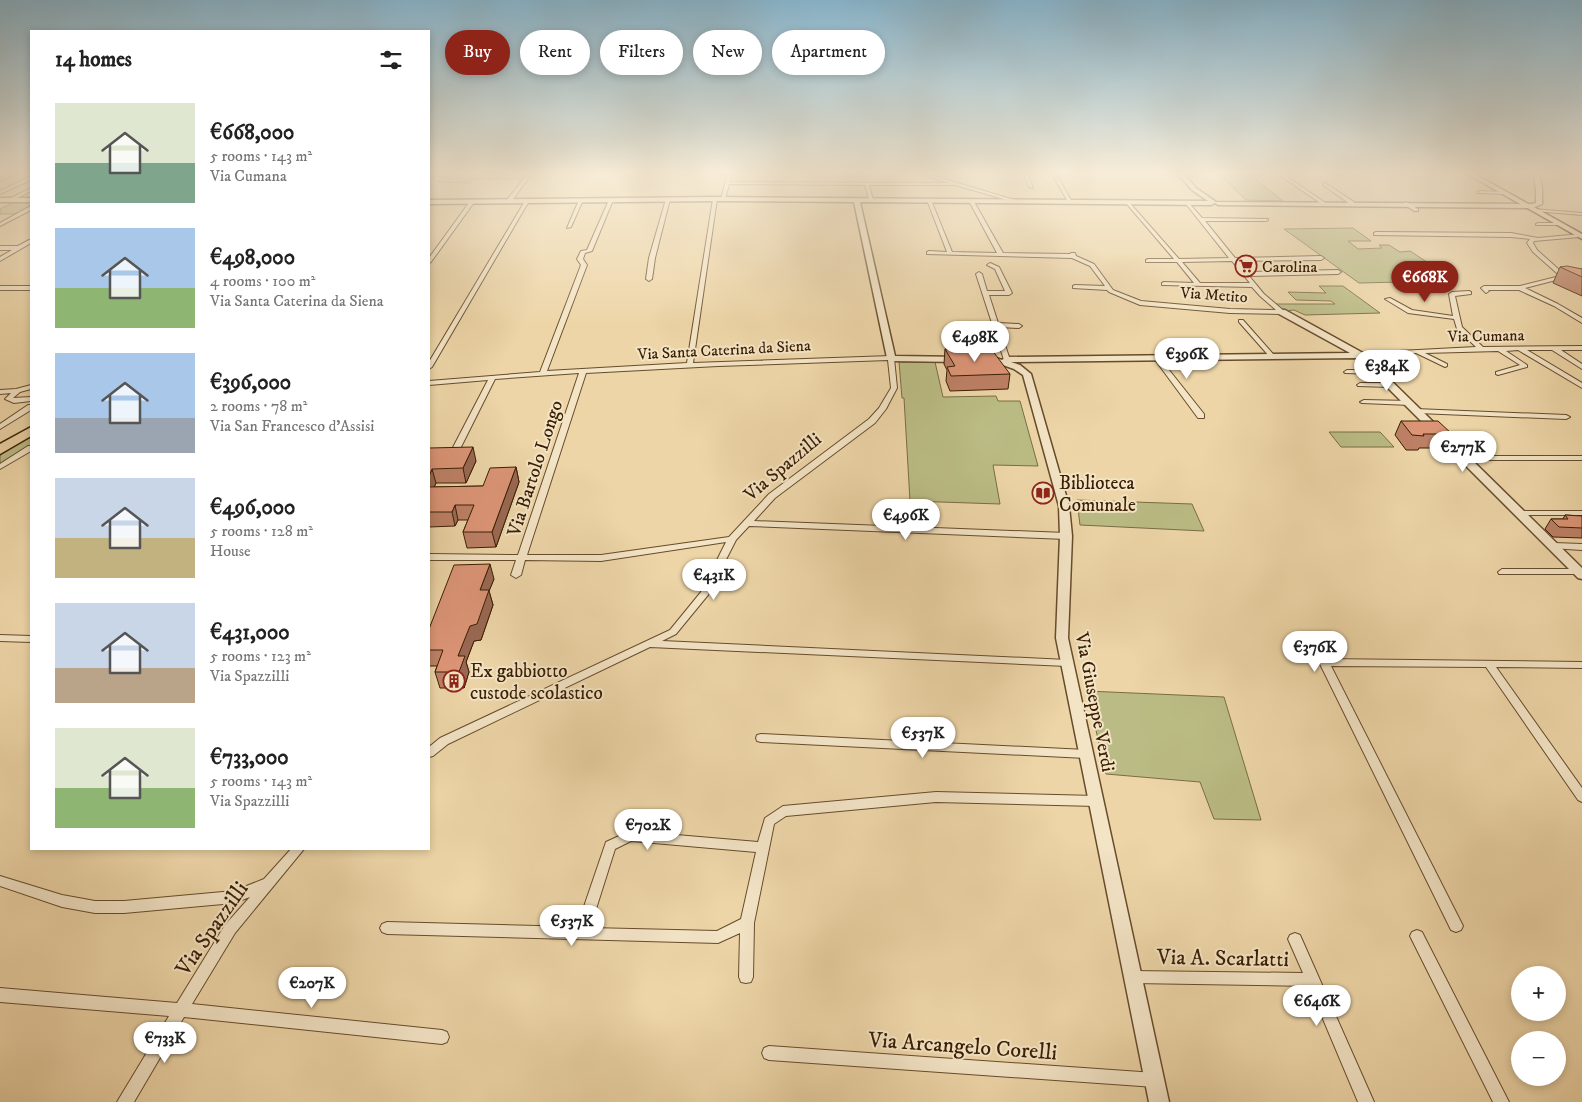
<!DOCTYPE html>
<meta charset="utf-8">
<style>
:root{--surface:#fff;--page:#f6f6f6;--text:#222;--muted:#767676;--accent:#8f2418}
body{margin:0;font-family:"IM FELL DW Pica",serif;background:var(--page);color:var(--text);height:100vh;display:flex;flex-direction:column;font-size:19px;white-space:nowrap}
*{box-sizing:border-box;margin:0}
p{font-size:16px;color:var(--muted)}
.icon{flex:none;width:28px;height:28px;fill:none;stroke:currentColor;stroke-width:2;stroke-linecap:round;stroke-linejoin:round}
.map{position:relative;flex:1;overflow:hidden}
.drawer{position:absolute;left:30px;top:30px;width:400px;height:820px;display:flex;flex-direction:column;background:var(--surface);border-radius:0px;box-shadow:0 2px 8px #0003}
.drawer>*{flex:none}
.hud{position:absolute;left:445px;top:30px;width:475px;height:45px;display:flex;gap:10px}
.tools{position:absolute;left:1511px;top:966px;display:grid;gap:10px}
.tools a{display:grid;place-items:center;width:55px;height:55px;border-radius:50%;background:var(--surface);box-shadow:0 2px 8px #0003;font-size:25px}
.price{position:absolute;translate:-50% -42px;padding:0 11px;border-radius:18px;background:#fff;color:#222;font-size:16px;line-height:32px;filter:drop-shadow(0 1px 2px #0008)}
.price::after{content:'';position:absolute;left:50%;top:30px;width:15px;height:11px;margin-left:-8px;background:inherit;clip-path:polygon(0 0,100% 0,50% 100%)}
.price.on{background:var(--accent);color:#fff}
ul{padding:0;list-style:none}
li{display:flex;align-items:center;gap:15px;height:125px;padding:0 25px}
li span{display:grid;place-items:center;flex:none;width:140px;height:100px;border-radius:0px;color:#555}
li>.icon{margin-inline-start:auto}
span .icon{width:60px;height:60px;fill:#fffc;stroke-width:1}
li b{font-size:21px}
h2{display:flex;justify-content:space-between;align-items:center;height:60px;padding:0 25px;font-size:21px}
.pill{padding:0 18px;border-radius:22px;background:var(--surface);box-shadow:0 2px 8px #0003;font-size:18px;line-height:45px}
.pill.on{background:var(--accent);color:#fff}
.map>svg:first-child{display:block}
.green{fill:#bbbc85;stroke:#7a6d44}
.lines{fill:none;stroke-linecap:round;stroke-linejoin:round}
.minor-casing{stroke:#674c2b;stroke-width:2}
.tertiary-casing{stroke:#674c2b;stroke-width:3}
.secondary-casing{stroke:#3a1e02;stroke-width:3}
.trunk-casing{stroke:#3a1e02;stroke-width:3}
.minor{fill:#f3e4c6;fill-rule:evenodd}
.tertiary{fill:#f3e4c6;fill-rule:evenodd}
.secondary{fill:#f3e4c6;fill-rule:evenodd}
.trunk{fill:#edd5a7;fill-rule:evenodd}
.wall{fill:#bd8066;stroke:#3a1e02}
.shaded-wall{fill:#9a6853;stroke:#3a1e02}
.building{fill:#dc9577;stroke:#3a1e02}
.labels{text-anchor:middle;stroke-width:4;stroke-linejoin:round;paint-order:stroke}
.far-poi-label{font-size:16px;fill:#3a1e02;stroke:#f3e4c6;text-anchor:start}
.far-street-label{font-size:16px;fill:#3a1e02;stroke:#f3e4c6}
.street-label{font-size:19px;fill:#3a1e02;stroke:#f3e4c6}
.poi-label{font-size:19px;fill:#3a1e02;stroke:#f3e4c6;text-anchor:start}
.near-street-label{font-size:22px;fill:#3a1e02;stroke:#f3e4c6}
</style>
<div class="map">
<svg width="1582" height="1102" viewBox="0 0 1582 1102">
<rect width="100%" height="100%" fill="#edd5a7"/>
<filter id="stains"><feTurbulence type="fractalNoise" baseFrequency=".004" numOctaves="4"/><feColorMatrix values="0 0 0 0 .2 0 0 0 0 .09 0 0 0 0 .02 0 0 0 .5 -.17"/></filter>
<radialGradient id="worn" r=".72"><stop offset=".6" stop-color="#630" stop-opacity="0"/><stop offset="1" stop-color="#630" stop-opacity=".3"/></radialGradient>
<!-- green -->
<path class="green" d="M434 172H529L523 179H474L469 183 438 182 444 177 429 176Z
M1217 172H1246L1283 201 1246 200Z
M14 202H31V205L15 214H0V209Z
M1353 228 1371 241H1348L1358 249 1382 248 1379 245H1389L1400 252 1410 251 1439 270 1427 272 1442 281 1359 283 1284 229Z
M1319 286H1343L1380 313 1305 315 1294 310 1285 311 1275 304H1335L1331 301 1296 300 1288 292 1326 293Z
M899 362H935L943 397 996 396 998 401H1020L1038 466 993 465 1000 504 910 501 904 398H902Z
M1329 432H1380L1394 447H1341Z
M31 436V446L0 464V455Z
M1077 500 1192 504 1204 531 1080 525Z
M1087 691 1224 697 1261 820 1214 819 1200 782 1106 774Z"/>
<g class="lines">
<!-- minor casing -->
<g class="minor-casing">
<path id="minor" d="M14 172H19L0 181V178Z
M529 172H533L511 202H507V200Z
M728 172H732L730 182 948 183 915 172H921L1018 201 1014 202 955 185H869L873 200 871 201 869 200 865 185 729 184 725 199 723 200 721 199Z
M1023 172H1027L1033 188 1029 187Z
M1051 172H1055L1072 202H1068Z
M1275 172H1280L1327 204 1323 205Z
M29 177H31V180L0 194V191Z
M1325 183 1354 202V204H1350L1323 185Z
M31 188V191L11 201 7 200Z
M1480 191 1504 192 1506 193 1504 194 1478 193V192Z
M668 198 670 199 655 258 652 279 649 281 646 279 649 258 666 199Z
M715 198 717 199 693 363 891 356 894 358 897 388 886 409 875 423 775 498 754 521 1066 533 1070 536 1066 539 749 526 736 540 708 595 676 634 662 641 1067 660 1071 661 1072 663 1071 665 1067 666 650 647 448 744 433 756 429 757V747L440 738 670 630 701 592 726 542 601 561 525 560 521 575 516 578 511 575 516 560H429V554L518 555 579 373 495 379 456 457 452 459 448 457 488 380 429 385V381L540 372 581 265 577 259 581 251 587 250 609 200 611 199 613 200 592 251 585 253 583 259 587 265 547 371 687 363 713 199ZM888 360 891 388 879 408 869 419 769 494 729 537 601 555H527L586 373 718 366Z
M581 199 583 200 571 227 567 228 579 200Z
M929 199 931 200 952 252 997 253 969 201 973 200 1003 253 1070 254 1071 253H1075L1076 256 1094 264 1113 290 1141 301 1230 309 1276 310 1260 296 1252 287 1162 285V283L1164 282 1194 283 1177 262H1146V260L1148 259H1174L1126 203V202L1128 201 1179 259 1229 258 1186 204V203L1188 202 1202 218 1268 219V220L1266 221H1205L1235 258 1321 256 1324 258 1321 260 1238 261 1247 272 1338 270 1341 272 1338 274 1249 276 1264 294 1284 311V313L1282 314 1230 313 1140 305 1109 292 1107 290 1073 288V286L1075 285 1105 286 1090 266 1072 258 927 254V252L929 251 947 252 927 200ZM1232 261 1250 283H1200L1182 262Z
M471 200 475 201 431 262 429 263V258Z
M527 200 529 201 432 367 429 369V362L525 201Z
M1406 202 1418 209V211H1414L1404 204V203Z
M29 207H31V210L0 226V223Z
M1533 209 1582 213V215L1535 211H1533Z
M1538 223H1558L1560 224 1558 225H1536V224Z
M1376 232 1511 233 1538 238 1581 234 1582 235 1579 237 1534 241 1533 243 1537 250 1565 275 1560 279 1525 288 1558 304 1582 318V323L1554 306 1519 290H1488L1489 291 1486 293 1481 288 1484 286H1520L1556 277 1559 275 1533 252 1527 243 1530 239 1511 237 1374 235V233Z
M29 240H31V243L0 261V257L12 250H0V246H18Z
M990 263 999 267 1012 293 1009 295H989L998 323 1019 324 1022 326 1019 328 999 327 1010 360 1007 362 1004 360 976 274 979 272 982 274 987 291H1005L995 269 987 265Z
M0 286H31V290H0Z
M1469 291 1471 292V294L1455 296 1462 327 1483 347 1582 346V350H1561L1582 364V369L1552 350H1527L1582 383V388L1518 350 1506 351 1527 365V367L1498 375 1496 374V372L1520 365 1498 351 1425 353 1447 364V366L1445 367 1416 353 1360 357 1357 355 1360 353 1476 347 1457 329 1454 319 1408 313 1385 299 1390 298 1412 310 1453 316 1449 294 1452 292Z
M1239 320H1243L1273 354V356H1269L1239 322Z
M1156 355 1158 356 1204 414V418H1198L1153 357Z
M1347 370H1377L1380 372 1377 374 1345 373 1344 372Z
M1360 383H1391L1394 385 1391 387 1358 386 1357 385Z
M31 385V389L20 392 13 398 31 397V401L14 403 5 399 11 393 0 394V390L16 389Z
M1364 400 1410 401 1414 403 1410 405 1362 403 1360 402Z
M28 405H31V410L0 429V424Z
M1415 409 1566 415 1570 417 1566 419 1418 413H1415Z
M28 446H31V451L0 469V464Z
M1462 456H1582V460H1465L1461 458Z
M1517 511H1582V515H1520L1516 513Z
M1554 543 1582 544V550L1551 548 1550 546 1551 544Z
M1502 569H1580L1582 570V574H1499L1498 572Z
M0 635 31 636V642L0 641Z
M1324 659 1582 662V668L1496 667 1582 788V802L1578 800 1486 667 1331 666 1461 922 1463 926 1461 930 1456 932 1451 930 1319 662 1320 660Z
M761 734 1086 750 1090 751 1092 754 1090 757 1086 758 761 742 757 741 756 738 757 735Z
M936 792 1096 796 1100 798 1102 801 1100 804 1096 806 936 802 786 816 774 824 754 923 753 977 751 982 746 983 741 982 739 977 740 933 718 943 387 934 382 932 380 928 382 924 387 922 577 927 606 842 630 831 758 842 765 818 783 806ZM631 841 756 852 741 919 717 931 590 928 615 849Z
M291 849H304L235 933 192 1004 442 1030 447 1032 449 1037 447 1042 442 1044 184 1017 134 1102H117L169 1016 0 1002V988L177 1003 225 925 250 897 234 903 124 913H95L62 907 0 886V876L62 895 95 901H124L234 891 264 879Z
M1417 930 1422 932 1509 1102H1493L1410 936 1412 932Z
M1295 933 1300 935 1374 1102H1358L1309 986 1133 983 1128 982 1126 977 1128 972 1133 971 1303 973 1288 939 1290 935Z
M769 1046 1155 1073 1160 1075 1162 1080 1160 1085 1155 1087 769 1060 764 1058 762 1053 764 1048Z"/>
</g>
<!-- tertiary casing -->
<g class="tertiary-casing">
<path id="tertiary" d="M1176 172H1182L1196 188 1216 202 1532 204 1536 203V188L1533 172H1539L1542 188V204L1533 208 1218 205 1215 203 1211 205 860 202 895 356 963 357V361L960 362 891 361 887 358 854 202 715 201 429 204V200L715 197 1208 201 1192 190Z
M0 198H31V202H0Z
M1279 310H1285L1363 353 1582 568V579L1578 578 1358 358 1011 362 1020 365 1031 374 1069 506 1072 536 1068 638 1169 1102H1149L1056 638 1060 536 1059 506 1023 375 1014 369 989 360 993 357 1002 360 1006 357 1350 353 1279 314Z"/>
</g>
<!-- secondary casing -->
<g class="secondary-casing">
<path id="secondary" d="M1464 172H1471L1582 234V239Z"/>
</g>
<!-- trunk casing -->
<g class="trunk-casing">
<path id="trunk" d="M31 427V436L0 454V444Z"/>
</g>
<!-- minor -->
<use href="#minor" class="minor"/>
<!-- tertiary -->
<use href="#tertiary" class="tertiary"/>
<!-- secondary -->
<use href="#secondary" class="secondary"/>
<!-- trunk -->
<use href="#trunk" class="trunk"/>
</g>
<!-- wall -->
<path class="wall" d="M1560 267 1582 269V296L1553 283Z
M945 349 1010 374 1008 389 950 391 946 381 947 370 944 364Z
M1401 421 1452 434 1445 448H1419L1418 450H1406L1395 435Z
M429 448 476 461 466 483H436L434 487 483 486 516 467 519 482 496 547 467 548 463 532 468 520H458L455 526 429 527Z
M1565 515 1582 516V538L1553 537 1545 529 1551 519H1563Z
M494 579 489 591 493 605 481 640 474 641 466 662 469 672 464 688H440L435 672 437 666H429V629Z"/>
<!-- shaded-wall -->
<path class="shaded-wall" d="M473 447 476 461 466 483 463 468Z
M516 467 519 482 496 547 492 532Z
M432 469 436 483 429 498V476Z
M455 505 458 520 455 526 452 512Z
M490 564 494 579 489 591 493 605 481 640 474 641 466 662 469 672 464 688 459 672 458 656 480 590Z"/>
<!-- building -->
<path class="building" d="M1567 266 1582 269V277L1560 267Z
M945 349 992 350 1010 374 951 376 947 367 955 366Z
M1401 421H1438L1452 434H1423L1424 436 1412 435Z
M473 447 463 468 432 469 429 476V448Z
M516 467 492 532H463L474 505H455L452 512H429V487L483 486 490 468Z
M1565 515 1582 516V528L1559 527 1551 519H1568Z
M490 564 480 590H489L477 624 470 626 458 656H465L459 672H435L443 650H429V629L454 565Z"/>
<!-- sky -->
<linearGradient id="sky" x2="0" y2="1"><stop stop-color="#88b6ce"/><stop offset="0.53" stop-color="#f7ecd7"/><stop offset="1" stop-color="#f7ecd7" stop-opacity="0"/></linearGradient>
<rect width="1582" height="326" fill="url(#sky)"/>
<!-- icons -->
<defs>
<g id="supermarket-ring" transform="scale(1.125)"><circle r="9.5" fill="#f3e4c6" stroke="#8f2418" stroke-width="1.5"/><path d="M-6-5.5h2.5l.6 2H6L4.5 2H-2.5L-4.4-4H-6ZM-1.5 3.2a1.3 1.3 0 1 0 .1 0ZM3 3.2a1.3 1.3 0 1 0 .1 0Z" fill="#8f2418"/></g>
<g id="library-ring" transform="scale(1.125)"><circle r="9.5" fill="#f3e4c6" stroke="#8f2418" stroke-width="1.5"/><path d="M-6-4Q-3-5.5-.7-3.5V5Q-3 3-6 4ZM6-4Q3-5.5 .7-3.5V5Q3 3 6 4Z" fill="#8f2418"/></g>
<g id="building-ring" transform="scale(1.125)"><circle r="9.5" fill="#f3e4c6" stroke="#8f2418" stroke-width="1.5"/><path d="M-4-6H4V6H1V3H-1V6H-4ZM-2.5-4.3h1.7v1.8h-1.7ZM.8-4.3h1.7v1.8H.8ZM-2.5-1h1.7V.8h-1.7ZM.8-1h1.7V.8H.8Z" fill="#8f2418"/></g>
</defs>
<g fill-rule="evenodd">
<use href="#supermarket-ring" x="1246" y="266"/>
<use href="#library-ring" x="1043" y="493"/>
<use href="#building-ring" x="454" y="681"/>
</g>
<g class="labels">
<!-- far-poi labels -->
<g class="far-poi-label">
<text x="1262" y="272">Carolina</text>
</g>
<!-- far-street labels -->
<g class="far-street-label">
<text transform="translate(1214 294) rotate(4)" y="6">Via Metito</text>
<text transform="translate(1486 335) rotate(-1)" y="6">Via Cumana</text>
<text transform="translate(724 349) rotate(-3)" y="6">Via Santa Caterina da Siena</text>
</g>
<!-- street labels -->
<g class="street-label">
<text transform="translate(782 466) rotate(-40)" y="7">Via Spazzilli</text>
<text transform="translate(534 468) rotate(-72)" y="7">Via Bartolo Longo</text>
<text transform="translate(1096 702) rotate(79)" y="7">Via Giuseppe Verdi</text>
</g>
<!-- poi labels -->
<g class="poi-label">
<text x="1059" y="489">Biblioteca<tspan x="1059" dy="22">Comunale</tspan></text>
<text x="470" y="677">Ex gabbiotto<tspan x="470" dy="22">custode scolastico</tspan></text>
</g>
<!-- near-street labels -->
<g class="near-street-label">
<text transform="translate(211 928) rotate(-55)" y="8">Via Spazzilli</text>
<text transform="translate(1223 957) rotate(1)" y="8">Via A. Scarlatti</text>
<text transform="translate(963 1045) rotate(4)" y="8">Via Arcangelo Corelli</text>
</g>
</g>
<rect width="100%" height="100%" filter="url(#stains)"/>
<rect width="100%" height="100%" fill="url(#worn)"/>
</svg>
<div class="tools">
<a>+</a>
<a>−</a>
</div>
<b class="price on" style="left:1425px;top:303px">€668K</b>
<b class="price" style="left:975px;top:363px">€498K</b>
<b class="price" style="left:1187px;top:380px">€396K</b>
<b class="price" style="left:1387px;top:392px">€384K</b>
<b class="price" style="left:1463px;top:473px">€277K</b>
<b class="price" style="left:906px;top:541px">€496K</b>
<b class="price" style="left:714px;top:601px">€431K</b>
<b class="price" style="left:1315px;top:673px">€376K</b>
<b class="price" style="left:923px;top:759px">€537K</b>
<b class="price" style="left:648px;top:851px">€702K</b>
<b class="price" style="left:572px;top:947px">€537K</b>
<b class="price" style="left:312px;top:1009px">€207K</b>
<b class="price" style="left:1317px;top:1027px">€646K</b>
<b class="price" style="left:165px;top:1064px">€733K</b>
<div class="hud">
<a class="pill on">Buy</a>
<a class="pill">Rent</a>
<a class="pill">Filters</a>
<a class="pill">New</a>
<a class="pill">Apartment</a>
</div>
<section class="drawer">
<h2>14 homes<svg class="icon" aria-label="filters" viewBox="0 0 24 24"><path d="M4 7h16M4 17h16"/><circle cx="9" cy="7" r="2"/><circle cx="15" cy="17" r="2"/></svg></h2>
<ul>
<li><span style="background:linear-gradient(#dfe7d0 60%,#7fa58c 0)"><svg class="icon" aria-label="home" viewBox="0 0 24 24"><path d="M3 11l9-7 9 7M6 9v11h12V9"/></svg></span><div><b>€668,000</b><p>5 rooms · 143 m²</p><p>Via Cumana</p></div></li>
<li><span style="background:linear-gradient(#a9c7e8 60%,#8fb573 0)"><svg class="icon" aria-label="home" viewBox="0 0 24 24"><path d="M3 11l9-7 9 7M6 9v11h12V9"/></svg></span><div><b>€498,000</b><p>4 rooms · 100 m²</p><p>Via Santa Caterina da Siena</p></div></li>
<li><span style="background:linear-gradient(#a9c7e8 65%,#9aa5b1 0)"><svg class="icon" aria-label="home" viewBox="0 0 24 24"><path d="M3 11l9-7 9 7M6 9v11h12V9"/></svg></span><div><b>€396,000</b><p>2 rooms · 78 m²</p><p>Via San Francesco d'Assisi</p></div></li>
<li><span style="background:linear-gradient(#c9d6e8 60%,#c2b280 0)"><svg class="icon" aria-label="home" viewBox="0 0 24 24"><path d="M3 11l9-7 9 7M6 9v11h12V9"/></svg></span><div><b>€496,000</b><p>5 rooms · 128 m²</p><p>House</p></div></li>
<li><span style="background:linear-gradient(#c9d6e8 65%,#b9a48a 0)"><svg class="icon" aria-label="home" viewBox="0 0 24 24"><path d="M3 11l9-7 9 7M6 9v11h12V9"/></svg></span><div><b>€431,000</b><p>5 rooms · 123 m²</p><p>Via Spazzilli</p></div></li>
<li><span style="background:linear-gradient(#dfe7d0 60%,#8fb573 0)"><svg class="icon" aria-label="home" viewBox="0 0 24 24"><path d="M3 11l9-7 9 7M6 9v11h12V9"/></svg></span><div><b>€733,000</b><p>5 rooms · 143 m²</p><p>Via Spazzilli</p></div></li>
</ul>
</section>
</div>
